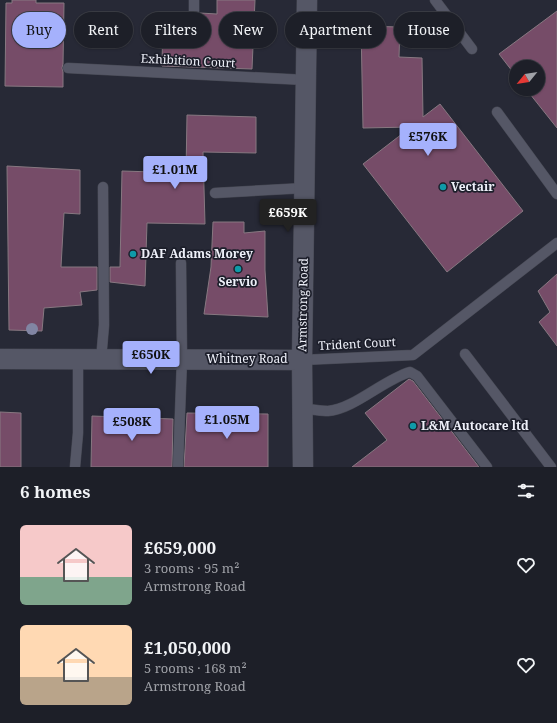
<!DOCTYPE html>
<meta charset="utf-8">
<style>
:root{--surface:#1d1f28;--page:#252730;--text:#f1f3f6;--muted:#a0a2a8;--line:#3b3d45;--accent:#a5b1fc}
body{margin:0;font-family:"Noto Serif",serif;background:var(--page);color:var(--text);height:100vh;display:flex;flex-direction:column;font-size:15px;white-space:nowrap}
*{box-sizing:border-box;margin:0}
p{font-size:13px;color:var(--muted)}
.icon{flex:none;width:22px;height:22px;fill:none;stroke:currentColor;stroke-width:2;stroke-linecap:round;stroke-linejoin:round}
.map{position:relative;height:467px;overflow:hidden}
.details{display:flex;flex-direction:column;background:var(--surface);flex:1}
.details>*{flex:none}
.guide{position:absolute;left:12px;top:12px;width:533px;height:36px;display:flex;gap:8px}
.needle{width:26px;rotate:240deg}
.tools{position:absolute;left:509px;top:60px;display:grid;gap:8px}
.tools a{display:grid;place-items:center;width:36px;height:36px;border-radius:50%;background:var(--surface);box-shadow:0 1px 3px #0004,0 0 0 1px var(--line);font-size:20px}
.price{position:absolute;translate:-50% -34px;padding:0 9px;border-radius:4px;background:var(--accent);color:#111;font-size:13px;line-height:26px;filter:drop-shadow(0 1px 2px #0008)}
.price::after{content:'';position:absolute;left:50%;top:24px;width:12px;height:9px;margin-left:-6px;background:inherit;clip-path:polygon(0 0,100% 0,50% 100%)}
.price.current{background:#222;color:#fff}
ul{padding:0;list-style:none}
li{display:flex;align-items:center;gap:12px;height:100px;padding:0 20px}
li span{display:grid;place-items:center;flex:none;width:112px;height:80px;border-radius:6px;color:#555}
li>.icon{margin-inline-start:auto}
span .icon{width:48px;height:48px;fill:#fffc;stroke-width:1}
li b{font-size:17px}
h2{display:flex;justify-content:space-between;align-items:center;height:48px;padding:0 20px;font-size:17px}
.chip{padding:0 14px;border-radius:18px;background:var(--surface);box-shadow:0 1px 3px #0004,0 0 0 1px var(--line);font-size:14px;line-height:36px}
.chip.current{background:var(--accent);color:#111}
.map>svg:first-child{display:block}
.building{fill:#764c68;stroke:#877881}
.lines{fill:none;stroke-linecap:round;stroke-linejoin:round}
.service-casing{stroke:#454752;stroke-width:11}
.minor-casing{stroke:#454752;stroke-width:21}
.service{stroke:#555766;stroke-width:10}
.minor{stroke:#555766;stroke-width:20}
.tree{fill:#8185a3}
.culture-dot{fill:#0f9aa8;stroke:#1d1f2b;stroke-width:1.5}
.labels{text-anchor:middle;stroke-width:3.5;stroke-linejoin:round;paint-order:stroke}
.street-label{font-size:12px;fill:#eef0f9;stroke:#1d1f2b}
.poi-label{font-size:12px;font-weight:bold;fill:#eef0f9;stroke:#1d1f2b;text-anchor:start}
</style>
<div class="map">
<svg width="557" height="467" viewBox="0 0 557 467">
<rect width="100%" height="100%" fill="#272936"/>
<!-- building -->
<path class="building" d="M12 0H36V3H64L63 64 62 68 63 72V87L5 86 6 3H12Z
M217 0H255L252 69 162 66 163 13H188L190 16 194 17 198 16 200 13 217 14Z
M557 11V128L526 89H538V67H516V76L499 54Z
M361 26 400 27 399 57 422 58 423 117 440 104 523 211 447 272 363 164 411 127 363 128Z
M187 115 256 117V153L203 152 205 224 147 223 145 286 110 282V267H120L122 171 186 173Z
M7 166 80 170V214L64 213 61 267H97V290L80 292 82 305 44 308 42 331 9 330Z
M213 222H244V233L265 231V270L268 317 204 314 211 267Z
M557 274V346L539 322 550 312 538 291Z
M409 379 413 381 479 467H352L387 440 365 413Z
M0 412 21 413V467H0Z
M187 413 268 414V467H184Z
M92 416 173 419 172 467H91Z"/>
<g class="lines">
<!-- service casing -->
<g class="service-casing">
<path id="service" d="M435 0 472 49
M194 11V0
M68 68 306 80
M497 112 557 194
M215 193 305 188
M465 354 551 467
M101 360 104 325 103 187
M302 360 413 355 557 243
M302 409C311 409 320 411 328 411 354 409 383 380 410 372L417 376 487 467
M75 467 78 433V360
M178 467 182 359 181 263"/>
</g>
<!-- minor casing -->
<g class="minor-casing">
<path id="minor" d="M0 359 302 360
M303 467 302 360 307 0"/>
</g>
<!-- service -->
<use href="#service" class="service"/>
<!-- minor -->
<use href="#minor" class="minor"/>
</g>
<!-- trees -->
<circle class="tree" cx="32" cy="329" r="6"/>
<!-- markers -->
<g class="culture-dot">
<circle cx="443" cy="187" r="4"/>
<circle cx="133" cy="254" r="4"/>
<circle cx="238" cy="269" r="4"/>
<circle cx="413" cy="426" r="4"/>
</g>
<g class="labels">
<!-- street labels -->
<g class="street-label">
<text transform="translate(188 61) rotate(3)" y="4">Exhibition Court</text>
<text transform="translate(303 305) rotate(-89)" y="4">Armstrong Road</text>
<text transform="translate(357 344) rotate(-3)" y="4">Trident Court</text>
<text x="247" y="363">Whitney Road</text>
</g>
<!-- poi labels -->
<g class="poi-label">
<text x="451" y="191">Vectair</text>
<text x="141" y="258">DAF Adams Morey</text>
<text x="238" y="286" text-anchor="middle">Servio</text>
<text x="421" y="430">L&amp;M Autocare ltd</text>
</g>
</g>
</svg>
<div class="tools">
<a><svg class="needle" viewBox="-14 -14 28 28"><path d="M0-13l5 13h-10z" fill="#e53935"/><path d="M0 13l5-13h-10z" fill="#a0a2a8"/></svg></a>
</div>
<b class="price" style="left:428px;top:157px">£576K</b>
<b class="price" style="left:175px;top:190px">£1.01M</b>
<b class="price current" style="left:288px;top:233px">£659K</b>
<b class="price" style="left:151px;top:375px">£650K</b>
<b class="price" style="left:227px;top:440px">£1.05M</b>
<b class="price" style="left:132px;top:442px">£508K</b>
<div class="guide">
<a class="chip current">Buy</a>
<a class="chip">Rent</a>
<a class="chip">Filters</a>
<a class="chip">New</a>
<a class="chip">Apartment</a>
<a class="chip">House</a>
</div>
</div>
<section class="details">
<h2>6 homes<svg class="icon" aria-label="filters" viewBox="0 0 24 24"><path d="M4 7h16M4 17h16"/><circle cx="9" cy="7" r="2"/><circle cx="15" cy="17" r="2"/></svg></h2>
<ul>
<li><span style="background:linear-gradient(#f6c9c9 65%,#7fa58c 0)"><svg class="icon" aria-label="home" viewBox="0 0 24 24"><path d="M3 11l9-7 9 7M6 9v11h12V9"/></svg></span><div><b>£659,000</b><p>3 rooms · 95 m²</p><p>Armstrong Road</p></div><svg class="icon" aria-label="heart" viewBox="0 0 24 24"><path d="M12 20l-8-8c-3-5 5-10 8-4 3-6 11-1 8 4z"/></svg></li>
<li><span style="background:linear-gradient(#ffd9b3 65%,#b9a48a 0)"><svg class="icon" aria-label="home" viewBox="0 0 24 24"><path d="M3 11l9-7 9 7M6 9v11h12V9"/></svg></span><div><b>£1,050,000</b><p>5 rooms · 168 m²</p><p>Armstrong Road</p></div><svg class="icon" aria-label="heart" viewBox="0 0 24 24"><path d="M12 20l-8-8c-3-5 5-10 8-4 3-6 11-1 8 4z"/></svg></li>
</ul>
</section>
